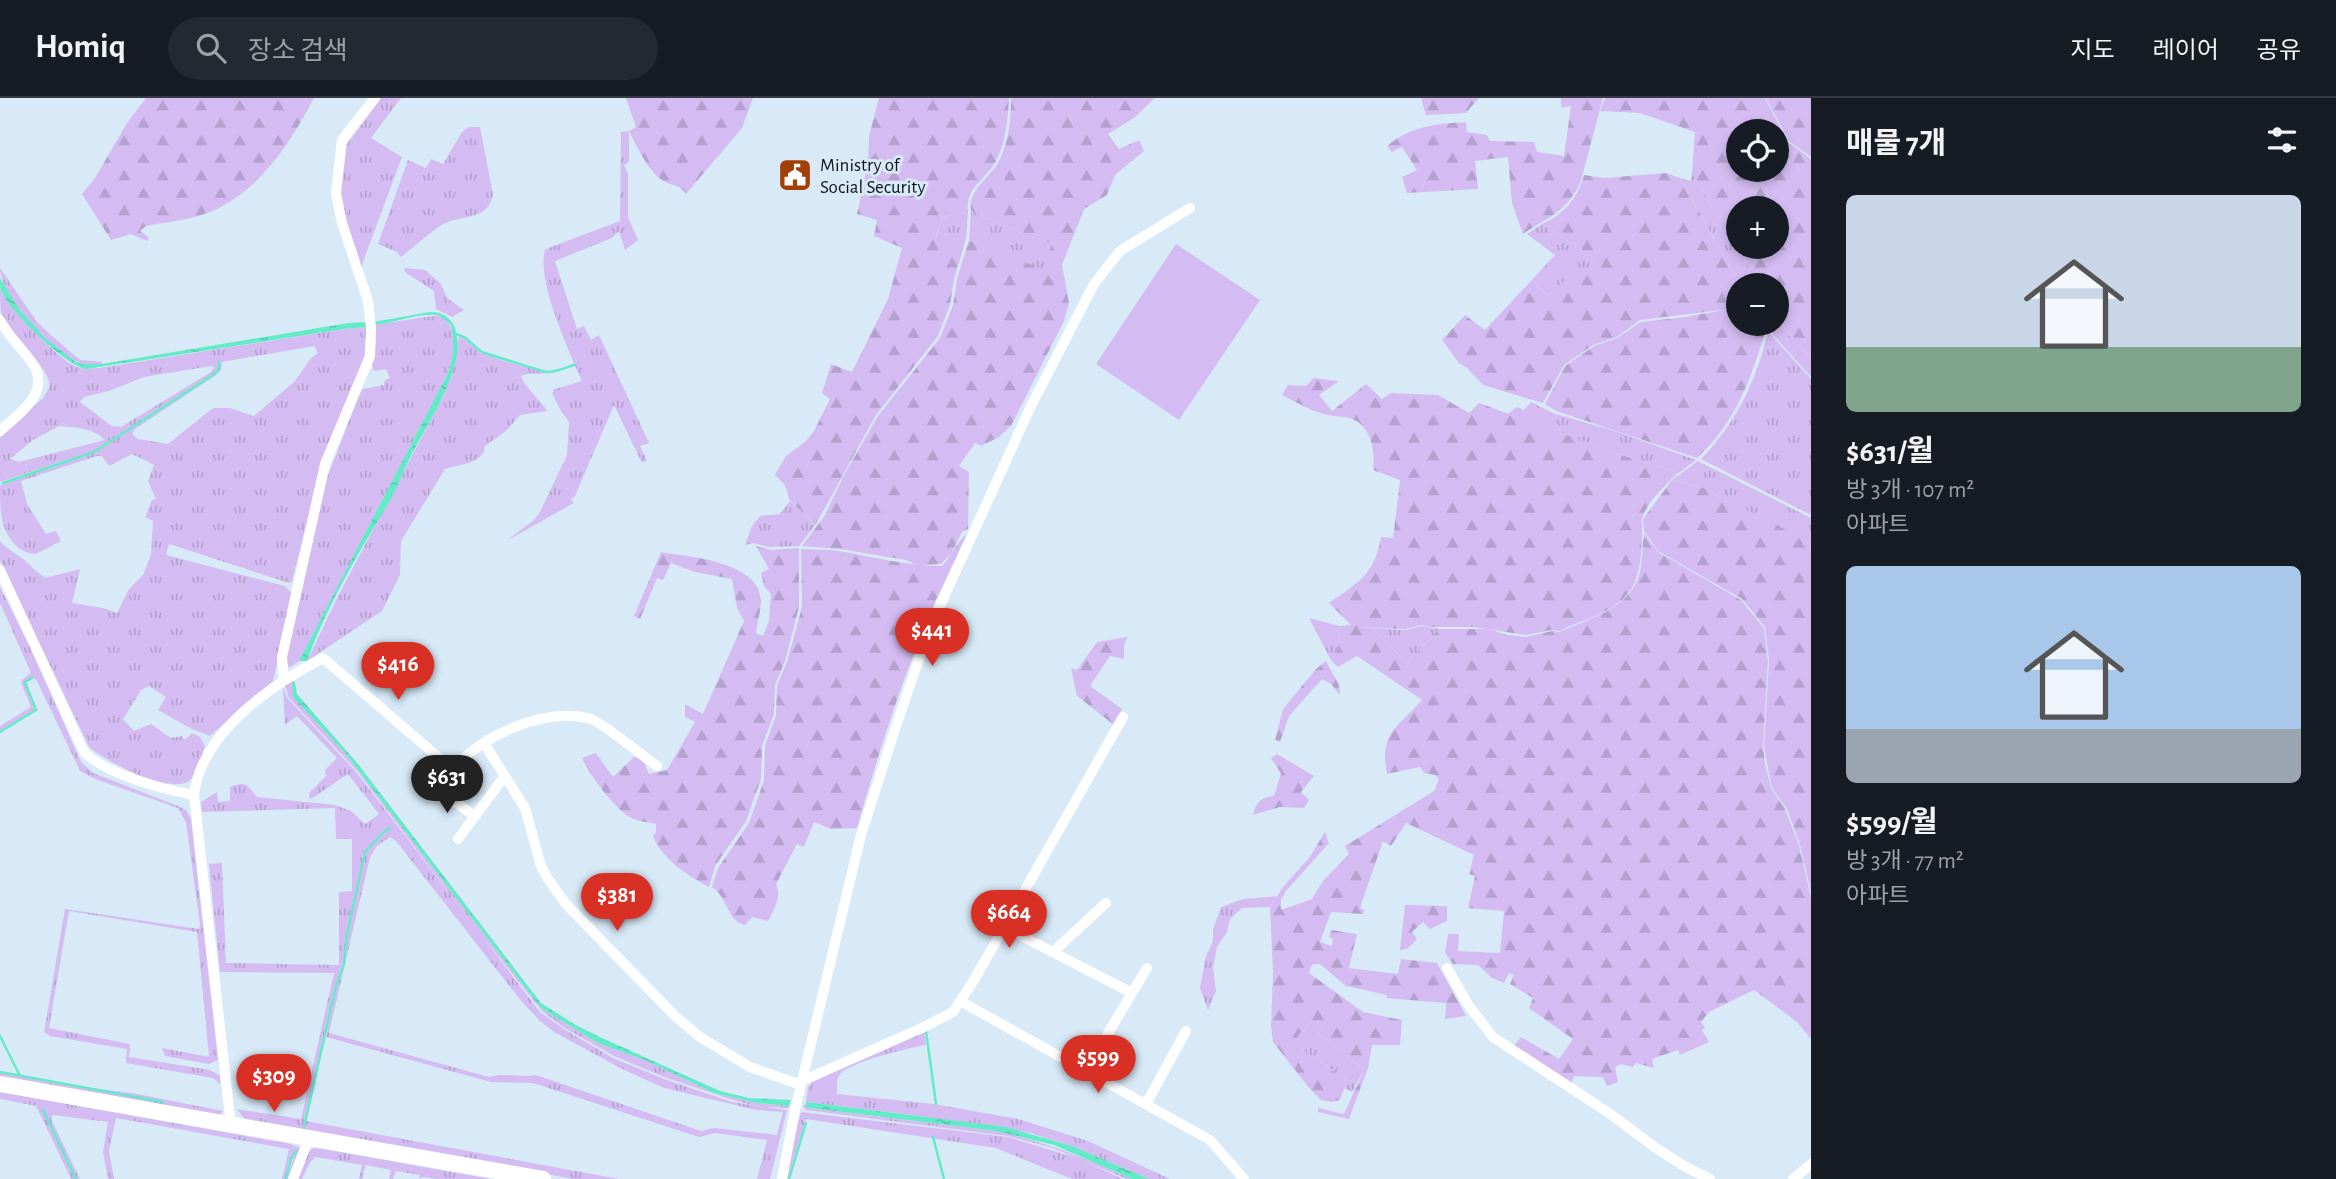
<!DOCTYPE html>
<html lang="ko">
<meta charset="utf-8">
<style>
:root{--surface:#171b24;--page:#242831;--text:#f1f3f6;--muted:#9ea1a6;--line:#363941;--accent:#d93025}
body{margin:0;font-family:"Alegreya Sans","Noto Sans KR",sans-serif;background:var(--page);color:var(--text);height:100vh;display:flex;flex-direction:column;font-size:26px;white-space:nowrap}
*{box-sizing:border-box;margin:0}
p{font-size:23px;color:var(--muted)}
.icon{flex:none;width:38px;height:38px;fill:none;stroke:currentColor;stroke-width:2;stroke-linecap:round;stroke-linejoin:round}
.map{position:relative;flex:1;overflow:hidden}
.sheet{display:flex;flex-direction:column;background:var(--surface);width:525px}
.sheet>*{flex:none}
.tools{position:absolute;left:1726px;top:21px;display:grid;gap:14px}
.tools a{display:grid;place-items:center;width:63px;height:63px;border-radius:50%;background:var(--surface);box-shadow:0 4px 10px #0003;font-size:35px}
.price{position:absolute;translate:-50% -60px;padding:0 16px;border-radius:24px;background:var(--accent);color:#fff;font-size:23px;line-height:46px;filter:drop-shadow(0 2px 4px #0008)}
.price::after{content:'';position:absolute;left:50%;top:42px;width:21px;height:16px;margin-left:-10px;background:inherit;clip-path:polygon(0 0,100% 0,50% 100%)}
.price.active{background:#222;color:#fff}
ul{padding:0;list-style:none}
li{display:grid;align-content:center;gap:14px;height:371px;padding:0 35px}
li span{display:grid;place-items:center;height:217px;border-radius:10px;color:#555}
li>.icon{margin-inline-start:auto}
span .icon{width:126px;height:126px;fill:#fffc;stroke-width:1}
li b{font-size:30px}
h2{display:flex;justify-content:space-between;align-items:center;height:84px;padding:0 35px;font-size:30px}
header{display:flex;align-items:center;gap:42px;box-sizing:border-box;height:98px;padding:0 35px;background:var(--surface);border-bottom:2px solid var(--line)}
header strong{font-size:33px}
nav{display:flex;gap:38px;margin-inline-start:auto;font-size:24px}
.search{width:490px;height:63px;background:var(--page);display:flex;align-items:center;gap:18px;box-sizing:border-box;padding:0 24px;border-radius:38px;color:var(--muted);font-size:26px}
main{display:flex;flex:1;min-height:0}
.map>svg:first-child{display:block}
.grass{fill:url(#grass-tufts);fill-rule:evenodd}
.forest{fill:url(#forest-firs);fill-rule:evenodd}
.pitch{fill:#d4bcf2}
.water{fill:url(#water-ripples)}
.lines{fill:none;stroke-linecap:round;stroke-linejoin:round}
.stream{stroke:#63ebc8;stroke-width:2.5}
.street{stroke:#fff;stroke-width:10}
.secondary{stroke:#fff;stroke-width:16}
.labels{text-anchor:middle;stroke-width:6;stroke-linejoin:round;paint-order:stroke}
.poi-label{font-size:19px;fill:#0f151a;stroke:#d8eaf8;text-anchor:start}
</style>
<header>
<strong>Homiq</strong>
<div class="search"><svg class="icon" aria-label="search" viewBox="0 0 24 24"><circle cx="10" cy="10" r="6"/><path d="M15 15l6 6"/></svg>장소 검색</div>
<nav><a>지도</a><a>레이어</a><a>공유</a></nav>
</header>
<main>
<div class="map">
<svg width="1811" height="1081" viewBox="0 0 1811 1081">
<defs>
<pattern id="grass-tufts" width="24" height="20" patternUnits="userSpaceOnUse" patternTransform="scale(1.75)"><rect width="24" height="20" fill="#d4bcf2"/><path d="M3 7l-1-3M5 7V3M7 7l1-3M15 17l-1-3M17 17v-4M19 17l1-3" fill="none" stroke="#b5a1cf"/></pattern>
<pattern id="forest-firs" width="22" height="20" patternUnits="userSpaceOnUse" patternTransform="scale(1.75)"><rect width="22" height="20" fill="#d4bcf2"/><path d="M5 1l3.5 6h-7zM16 11l3.5 6h-7z" fill="#b5a1cf"/></pattern>
<pattern id="water-ripples" width="26" height="14" patternUnits="userSpaceOnUse" patternTransform="scale(1.75)"><rect width="26" height="14" fill="#63ebc8"/><path d="M2 4q2-2 4 0t4 0M15 11q2-2 4 0t4 0" fill="none" stroke="#55c9ab"/></pattern>
</defs>
<rect width="100%" height="100%" fill="#d8eaf8"/>
<!-- grass -->
<path class="grass" d="M381 0H401L371 40 402 59 361 169 339 100 345 49Z
M469 29H480L493 97C487 125 459 115 440 128 427 137 414 149 401 159L397 154 378 146 408 62 426 70 431 61 443 66 462 34Z
M629 33V64L624 67 628 75V119L638 142 625 152 619 133 612 140 555 163 577 231 584 228 591 242 599 237 649 345 640 348 647 362 642 365 614 307 575 398 571 401 574 405 506 443 534 422 540 414 567 357 569 324 561 313 552 295 555 291 582 283C569 254 536 181 545 152L551 149 620 123 621 34Z
M1692 75 1759 187H1740L1680 80 1691 83Z
M971 113 1021 135 1053 145 1044 173 969 142Z
M968 114 966 141 935 143 942 119Z
M1542 126 1595 161 1585 175 1567 181 1548 197 1531 183 1555 157 1527 136Z
M0 170 37 224 52 238 80 262 102 264V266C94 267 86 268 80 265 53 255 0 198 0 170Z
M404 170 425 172 441 186 447 200 464 212 452 219 436 211 434 193 406 175Z
M0 190C11 209 58 263 78 269 84 271 93 270 100 270L344 231 367 229 364 262 324 357 292 483 289 485 169 446 166 457 285 488 292 496 273 583 210 638 190 630 158 612 166 599 149 588 141 592 123 621 134 633 151 626 171 640 182 638V640L186 641 192 635 200 639 205 648C201 658 198 676 189 683 170 697 105 663 89 649L0 462V443C8 453 19 456 28 465 33 471 39 475 45 480L80 471 72 505 103 510 117 515 129 491 143 477 151 457 153 423 145 419 152 402 156 401 148 383 154 367 132 356 109 368 102 358H97L21 383 27 406 46 436 56 433 61 443 36 456C29 456 26 454 20 451 0 435 0 415 0 387L94 355 214 278 219 271V265L217 274 213 276 94 353 0 384V340L43 300 50 288C47 263 9 241 1 213 0 206 0 198 0 190ZM314 248 318 255 311 260 295 283 254 318 230 310H213L168 346 138 341 132 336 135 331 215 278 221 272 222 264ZM211 268 214 269 211 274 121 329 112 328 80 304 84 299 109 293 144 279ZM59 328C75 329 94 330 105 342L19 364 10 361 33 342Z
M1776 216 1789 237 1811 260V279L1768 231 1767 226H1776Z
M439 217C461 229 455 257 447 277L308 547 299 563 289 570 286 563 327 380 360 295 363 291 384 287 385 282 390 280 386 271 374 273 372 266 376 246 373 227Z
M1768 233 1811 281V417L1701 361C1736 325 1757 282 1768 233Z
M459 237C469 240 472 249 480 254 490 260 544 275 555 275L528 276 521 278C526 291 539 300 547 313L520 317 506 333 485 348C485 365 458 367 445 371L401 443 400 477 382 513 307 563 339 496 444 297 456 262Z
M1531 304 1553 315 1618 334 1696 362 1679 375 1618 356 1508 316 1517 309 1524 312Z
M1698 363 1811 420V447L1767 422 1724 402 1707 391 1672 382Z
M790 403 816 426 799 448 769 449 754 445 745 447 752 428 760 418 780 416Z
M0 489 29 547 81 664 93 675 178 708 186 712 191 721 218 962 209 966 165 958 162 950 209 959 197 834 69 813 49 930 130 946 129 959 210 972 220 978V986L213 980 126 965 127 951 50 938 44 934 65 811 199 831 200 827 186 724 178 710 95 681 80 673 37 583 32 579 24 584 35 612 0 634V628L31 609 21 585 22 582 31 575 0 505Z
M1309 520 1339 528 1338 551 1331 562Z
M1421 528 1439 531 1407 565 1371 530 1406 532Z
M293 582 294 599 345 655 541 910 598 945 647 963 714 995 757 1005 789 1008 788 1010 756 1008 733 1002 664 979 614 958 563 929 542 913 478 833 358 674 289 600 285 587Z
M283 589 288 601 357 675 540 914 562 930 613 960 664 981 732 1004 787 1012 770 1081H757L767 1042 715 1035 699 1039 533 985 491 984 326 939 336 889 346 861 347 837 366 754 390 730 383 733 365 754 346 837 344 861 335 888 303 1030 306 1023 619 1081H573L395 1048 246 1023 237 1011 301 1021 334 875 220 874 209 766 222 765 226 865 339 867V794L352 793V741H336L335 710 202 714 201 704 217 694 218 704 230 703V689C247 683 246 686 257 699L335 707 351 713 365 726 379 716 348 676 311 701 309 699V695L326 678 325 672 337 660 297 618 285 627ZM390 739 396 743 522 904 541 924 554 934 622 971 664 990 756 1012 783 1014 777 1037 714 1030 701 1033 536 977C521 980 504 974 489 979L329 935 370 759 377 748Z
M1277 798 1270 809 1242 810 1230 821 1227 834 1217 849 1213 870 1216 893 1208 912 1200 890 1206 858 1213 843V831L1221 809 1243 801Z
M1313 922 1324 929 1319 936 1364 972 1352 994 1344 990 1347 982 1297 948 1298 938Z
M921 933 925 935 926 947C908 950 854 963 841 975 836 980 837 988 837 996L934 1006 1018 1021 1088 1043 1170 1081H1149L1072 1048 1030 1035 919 1018 806 1004 808 989 812 984Z
M0 975 163 1004 75 988 132 995 223 1013 220 1017 0 981Z
M0 994 291 1046 300 1050 291 1081H287L296 1052 290 1061 286 1081H282L289 1051 116 1020 109 1053 114 1081H108L103 1054 108 1024 53 1017 51 1021 80 1081H77L43 1012 75 1081H71L36 1008 0 1001Z
M805 1006 810 1010 996 1033C1047 1044 1085 1060 1132 1081H1127L1053 1050 1008 1038 806 1012 803 1009Z
M801 1014 1008 1039 1077 1060 1123 1081H1072L996 1050 806 1021 788 1081H783Z
M314 1050 323 1051 491 1081H436L423 1079 419 1081 420 1077 396 1073 393 1081H389L391 1072 366 1067 362 1081H359L362 1067 316 1059 310 1064 302 1081H296L309 1053Z"/>
<!-- forest -->
<path class="forest" d="M146 0H314C291 44 258 95 210 114 190 122 167 124 146 128L140 133 149 140 147 143 131 136 111 142 82 96 95 80 127 25Z
M626 0H753L742 30 686 96C679 85 672 89 662 82 649 74 636 47 629 33L636 29Z
M879 0H1009C1008 21 1006 42 997 61 989 79 964 90 968 114L942 119 935 142 966 141 954 181 950 207 938 238 876 317 816 426 790 403 785 387 775 377 786 358 805 344 814 333 830 301 822 295 831 266 852 274 888 201 902 150 874 138 877 122 857 116 868 65 869 38Z
M1011 0H1155L1134 20 1108 36 1119 51 1139 42 1144 53 1115 77 1107 97 1084 111 1062 167 1069 205 1064 223 1011 328 999 339 981 348 975 345 959 368 969 374 968 431 962 434 951 456 941 466 916 467 906 462 840 451 802 448 825 417 843 379 878 318 940 240 953 207 957 181 969 142 1044 172 1052 145 1021 135 971 113C967 91 992 79 1000 61 1009 42 1011 20 1011 0Z
M1421 0H1479L1466 15 1426 17Z
M1561 0H1603L1580 86C1564 116 1549 118 1523 136L1512 105 1508 59 1475 63 1478 91 1407 95 1402 79 1417 72 1402 49 1392 54 1387 48C1411 28 1435 26 1466 24L1467 34 1487 37 1490 43 1534 44 1537 54 1564 58 1571 8 1561 10Z
M1605 0H1765L1788 44 1811 61V260L1789 237 1776 216V187H1759L1692 75 1695 34 1640 15 1600 13ZM1738 33H1776V72H1738ZM1738 110H1776V149H1738Z
M1766 0H1811V59L1789 43Z
M1666 75 1680 80 1740 187H1738V226H1765L1766 231C1751 281 1736 324 1697 360L1556 313 1545 306 1565 268 1594 248 1617 240 1641 224 1685 219 1730 211 1640 222 1617 239 1593 247 1564 267 1543 305 1483 287 1467 270 1459 265 1442 242 1465 217 1485 232 1531 183 1548 197 1567 180 1585 175 1595 161 1542 126C1563 118 1579 98 1584 77L1604 80Z
M1314 280 1339 283 1319 297 1332 313 1366 286 1382 301 1391 295 1438 297 1469 315 1479 305 1618 356 1679 375C1668 383 1645 407 1642 421 1641 424 1643 428 1642 432 1642 453 1641 482 1626 498 1610 516 1580 523 1559 533L1552 532 1526 537 1473 529H1430L1421 527 1406 531 1359 529 1371 530 1407 565 1439 531H1489L1507 537 1526 539 1552 533 1559 534C1590 520 1631 511 1640 474 1643 461 1642 448 1644 435L1658 454 1741 502 1764 530 1768 563 1763 648 1765 665 1771 690 1785 711 1799 747 1811 799V941L1797 924 1754 892 1709 914 1701 924 1705 930 1702 932 1709 944 1680 957 1678 952 1652 961 1654 970 1636 965 1633 969 1621 966 1615 969 1618 984 1607 988 1603 979 1574 978 1571 986 1513 949 1521 939 1559 961 1573 941 1529 910 1533 900 1510 886 1514 877 1509 875 1504 885 1492 880 1478 867 1453 866 1445 855 1448 836H1459L1458 853 1500 855 1504 813 1468 810 1475 778 1469 776 1474 757 1406 725 1391 748 1383 743 1360 810 1364 812 1363 816 1331 814 1320 844 1332 848 1333 841 1329 839 1331 832 1357 836 1349 870 1398 876 1401 861 1437 865 1466 918 1445 921 1446 905 1386 900 1387 897 1346 888 1320 866H1313L1310 871 1309 875 1363 914 1402 922 1400 947H1372L1368 970 1349 1021 1318 1014V1010L1344 1016 1364 972 1319 936 1324 929 1313 922 1298 938 1297 948 1347 982 1340 1002 1331 1004 1321 1002 1310 991 1273 944 1271 929 1273 874 1270 809 1283 789 1309 760 1325 734 1329 745 1286 793 1281 801V812L1312 801 1323 783 1349 756 1345 748 1434 693 1439 681 1435 677 1424 675 1420 669 1387 676C1379 633 1398 630 1422 602L1357 558 1338 569 1331 562 1338 551 1339 528 1351 527 1329 505C1358 485 1375 476 1381 439L1393 440 1400 382 1373 372C1375 352 1372 328 1350 320 1342 318 1335 319 1328 317 1312 314 1296 304 1282 297L1288 287 1306 288Z
M1672 382 1707 391 1724 402 1767 421 1811 447V794L1800 747 1787 711 1772 690 1767 665 1764 648 1769 563 1765 529 1742 501 1658 453 1644 433 1643 421Z
M967 436C954 465 939 493 927 523 899 590 877 660 857 730L831 731 814 724 804 749 797 746 776 786C782 798 774 812 768 823L752 819 745 827C727 823 729 801 712 789L718 770 749 725 764 682 765 648 776 617 777 587 787 564 802 509 801 451C814 452 827 451 839 453 874 459 907 468 942 468 952 458 957 443 967 436Z
M756 448 771 452 799 450V509L785 563 775 587 774 616 762 648 761 681 746 723 715 768 709 789C688 778 661 760 653 738L656 734V726C649 724 640 724 634 721 616 714 590 677 582 660L596 655 613 679 634 659 642 660 649 676 667 672 695 624 685 619V606L703 616 744 523 737 510 732 481 695 474 671 465 663 482 657 480 640 521 634 518 661 454C689 459 760 463 761 503 761 513 757 525 756 535L763 538 769 523 771 496 764 488 761 475 769 471Z
M1128 539 1124 547V561L1110 558 1090 588 1122 611 1114 627 1077 598 1071 570 1077 572 1097 544Z
M1326 563 1339 587 1340 597 1331 586 1322 581 1289 618 1280 644 1275 642 1283 611 1316 571Z
M1277 656 1314 678 1301 694 1309 702 1304 710 1280 709 1253 717C1256 704 1261 699 1274 698L1281 675 1271 660Z
M1405 807 1447 808V823L1430 831 1423 824 1412 834 1417 841 1407 851 1400 852Z"/>
<!-- pitch -->
<path class="pitch" d="M1176 146 1260 202 1179 322 1096 266Z"/>
<!-- water -->
<path class="water" d="M0 180 19 211 45 240 76 264 82 266H102L348 225 367 224V229L344 231 86 271C65 267 8 212 1 192 0 190 0 183 0 180Z
M430 214C457 214 461 241 456 262 448 296 427 327 411 358 402 375 396 394 385 411 356 459 326 510 307 563H299L447 277C454 260 455 245 451 227L439 217C417 215 395 225 373 227V224Z
M295 584 297 596 358 666 541 905 574 926 602 940 720 993 749 1000 791 1002 789 1008 757 1005 714 995 647 963 598 945 541 910 345 655 293 599 292 584Z
M806 1004 1006 1029 1072 1048 1149 1081H1132L1054 1047 996 1033 810 1010 806 1009Z"/>
<g class="lines">
<!-- stream -->
<path class="stream" d="M455 236C471 239 470 247 482 254 487 256 542 273 547 274 556 274 565 270 574 267
M3 385 94 354 213 277 219 271V264
M0 634 36 612 25 584 32 580
M926 933 936 1006
M0 938 19 976
M0 974 163 1004
M43 1012 76 1081
M304 1029 336 888 344 866 347 837 365 754 384 734 390 730
M933 1039 944 1081
M286 1081 291 1061 296 1053
M789 1081 806 1025"/>
<!-- street -->
<path class="street" d="M0 222C8 238 20 248 30 262 54 292 21 314 0 333
M0 472 84 654C108 677 162 691 194 697
M284 582 282 559 325 366 370 258 371 230 368 203 342 125 336 95 342 42 375 0
M484 645 525 710 541 768 548 781 566 806 675 918 700 939 750 969 801 987
M438 690 475 719
M432 699C438 690 444 681 451 673 481 638 545 608 591 621 603 625 644 659 657 668
M458 741 504 679
M1004 829 1132 895
M1053 854 1106 805
M1447 870 1469 908 1493 939 1609 1015 1656 1050 1684 1068 1710 1081
M960 903 1210 1042 1244 1081
M1086 972 1147 870
M802 983 924 929 953 914 974 882 1123 619
M1146 1006 1186 933
M231 1028 194 697C201 635 271 587 323 560L452 671
M293 1081 309 1040
M782 1081 795 1012 861 737 895 631 929 532 1031 308 1094 186 1120 153 1190 110
M1793 1081 1811 1066"/>
<!-- secondary -->
<path class="secondary" d="M0 986 543 1081"/>
</g>
<!-- icons -->
<defs>
<g id="civic-square" transform="scale(1.75)"><rect x="-9" y="-9" width="18" height="18" rx="4" fill="#a23f05" stroke="#d8eaf8"/><path d="M-.6-6.5H3V-4.5H.6V-3L4-1V1h2V6H-6V1h2V-1L-.6-3ZM-1.2 2.5V6h2.4V2.5Z" fill="#fff"/></g>
</defs>
<g fill-rule="evenodd">
<use href="#civic-square" x="795" y="77"/>
</g>
<g class="labels">
<!-- poi labels -->
<g class="poi-label">
<text x="820" y="73">Ministry of<tspan x="820" dy="22">Social Security</tspan></text>
</g>
</g>
</svg>
<div class="tools">
<a><svg class="icon" aria-label="locate" viewBox="0 0 24 24"><circle cx="12" cy="12" r="6"/><path d="M12 2v4M12 18v4M2 12h4M18 12h4"/></svg></a>
<a>+</a>
<a>−</a>
</div>
<b class="price" style="left:932px;top:570px">$441</b>
<b class="price" style="left:398px;top:604px">$416</b>
<b class="price active" style="left:447px;top:717px">$631</b>
<b class="price" style="left:617px;top:835px">$381</b>
<b class="price" style="left:1009px;top:852px">$664</b>
<b class="price" style="left:1098px;top:997px">$599</b>
<b class="price" style="left:274px;top:1016px">$309</b>
</div>
<section class="sheet">
<h2>매물 7개<svg class="icon" aria-label="filters" viewBox="0 0 24 24"><path d="M4 7h16M4 17h16"/><circle cx="9" cy="7" r="2"/><circle cx="15" cy="17" r="2"/></svg></h2>
<ul>
<li><span style="background:linear-gradient(#c9d6e8 70%,#7fa58c 0)"><svg class="icon" aria-label="home" viewBox="0 0 24 24"><path d="M3 11l9-7 9 7M6 9v11h12V9"/></svg></span><div><b>$631/월</b><p>방 3개 · 107 m²</p><p>아파트</p></div></li>
<li><span style="background:linear-gradient(#a9c7e8 75%,#9aa5b1 0)"><svg class="icon" aria-label="home" viewBox="0 0 24 24"><path d="M3 11l9-7 9 7M6 9v11h12V9"/></svg></span><div><b>$599/월</b><p>방 3개 · 77 m²</p><p>아파트</p></div></li>
</ul>
</section>
</main>
